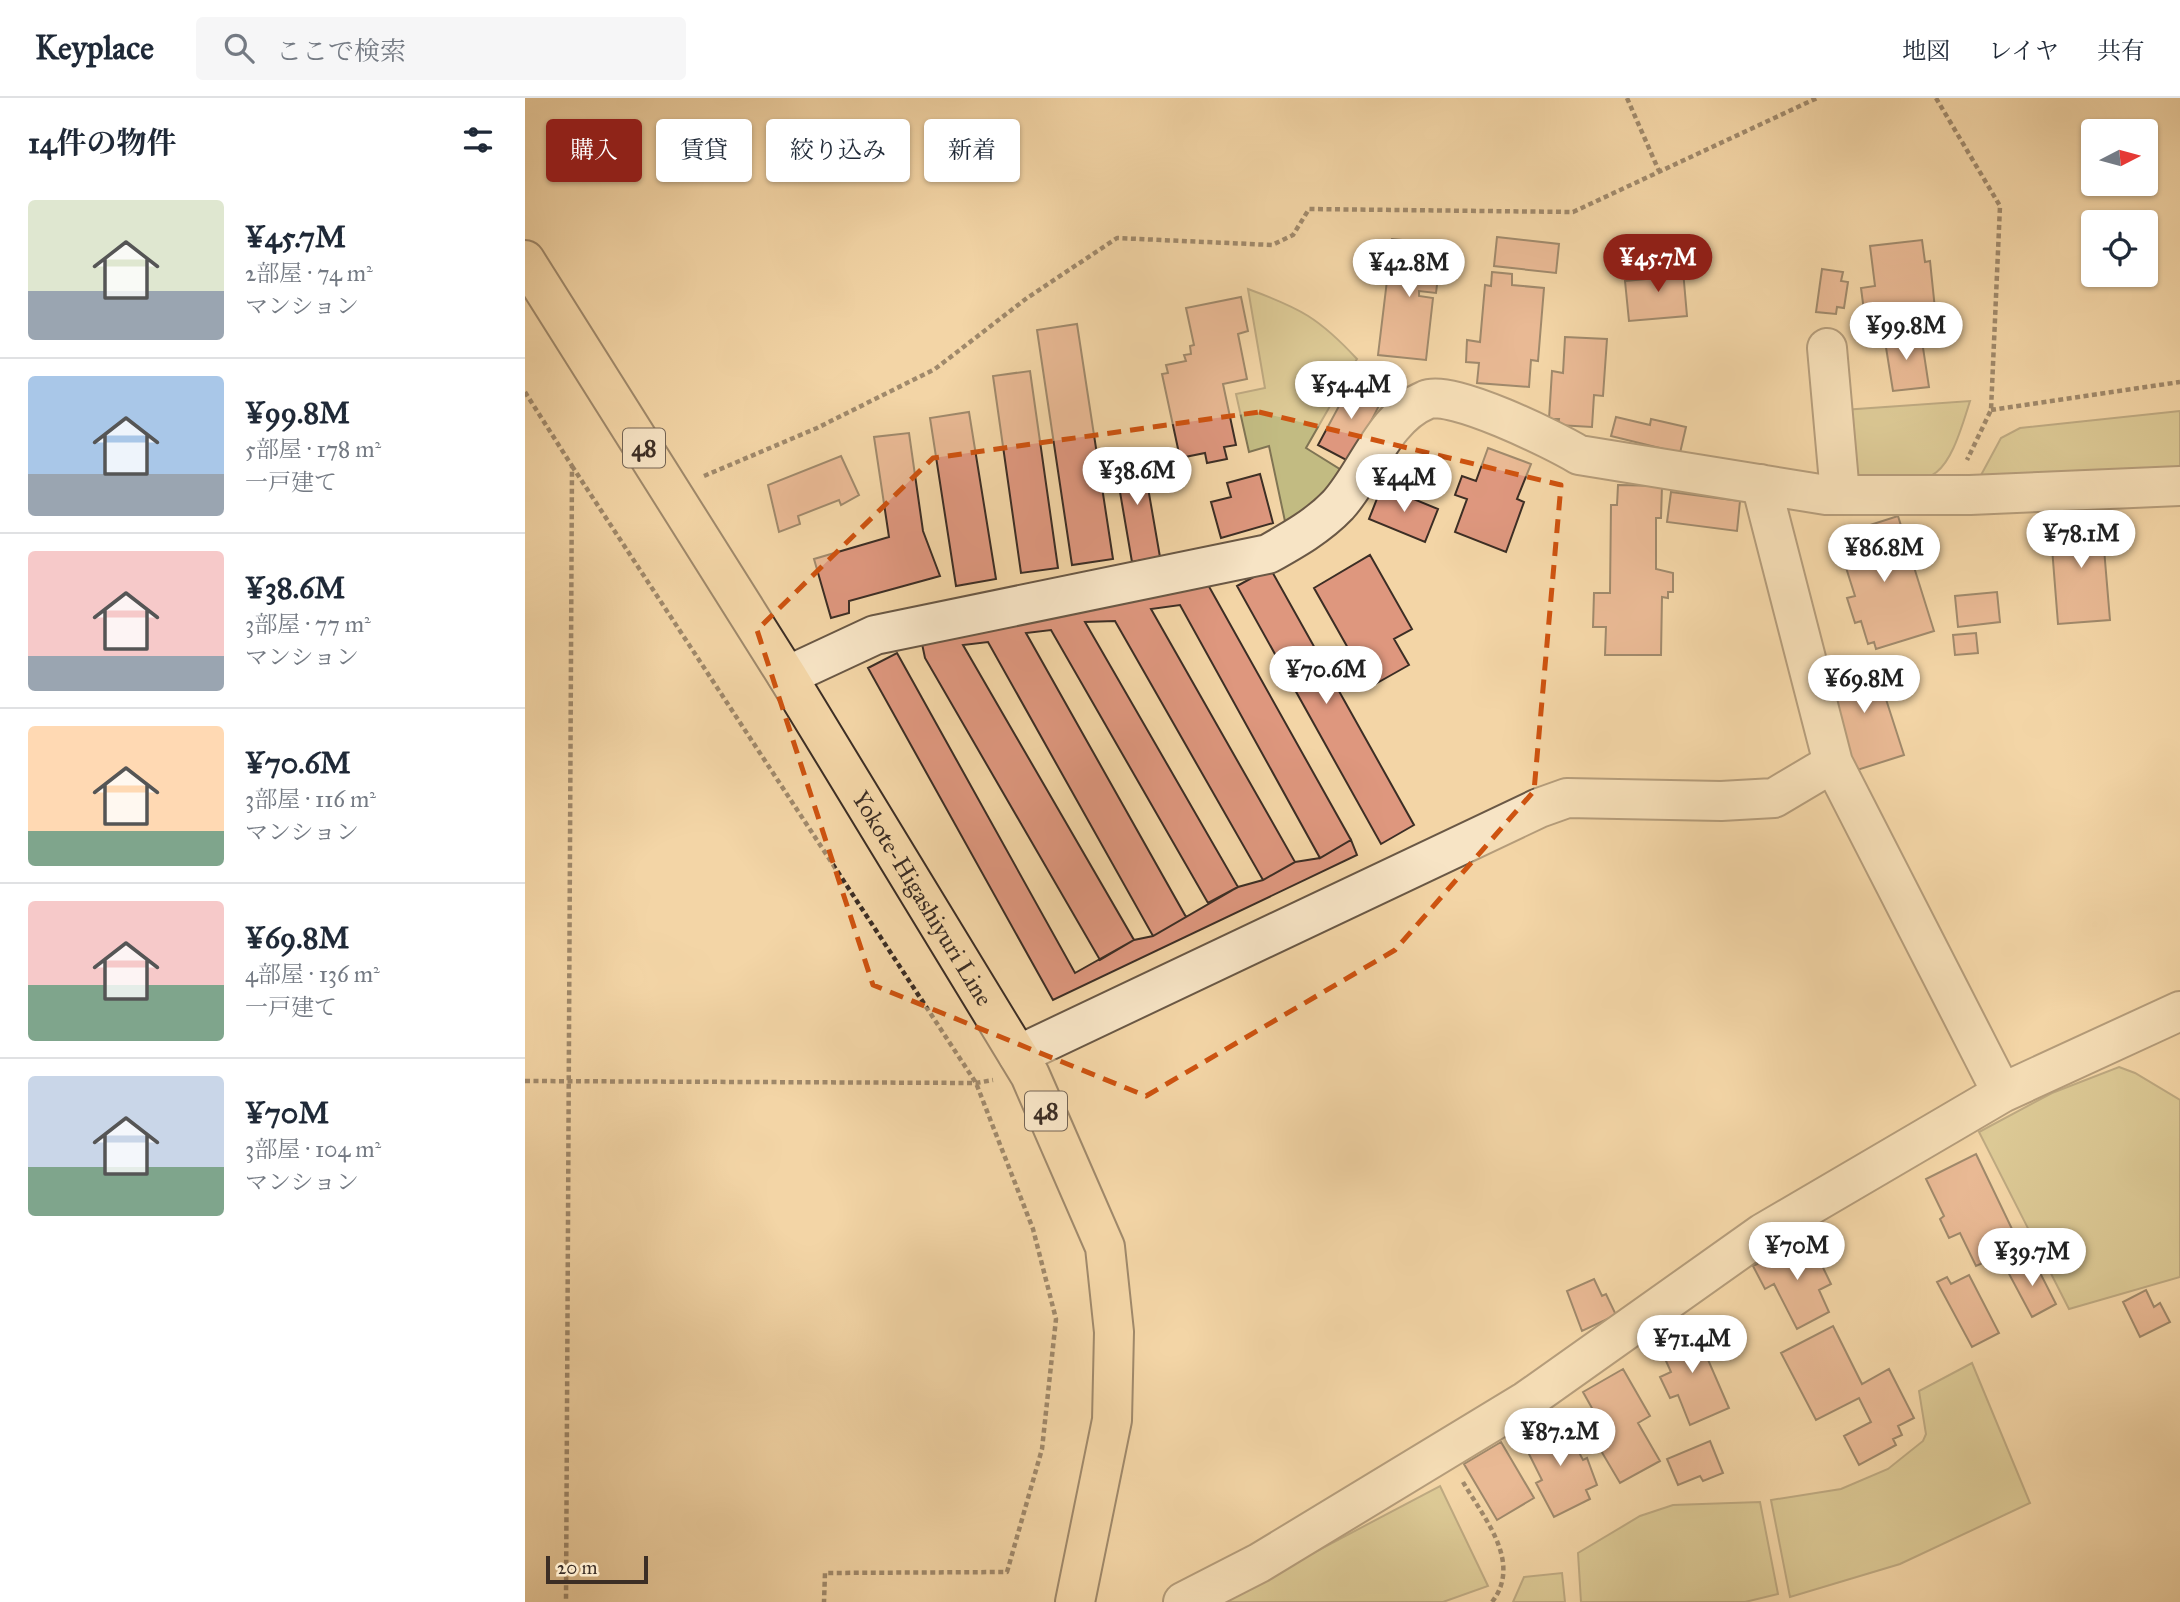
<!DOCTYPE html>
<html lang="ja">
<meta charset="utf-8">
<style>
:root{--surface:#fff;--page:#f6f6f7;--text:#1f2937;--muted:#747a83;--line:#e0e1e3;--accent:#8f2418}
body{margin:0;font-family:"IM FELL Great Primer","Noto Serif JP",serif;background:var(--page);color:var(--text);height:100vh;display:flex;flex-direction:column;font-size:26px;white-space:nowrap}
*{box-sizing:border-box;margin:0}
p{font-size:23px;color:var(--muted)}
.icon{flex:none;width:38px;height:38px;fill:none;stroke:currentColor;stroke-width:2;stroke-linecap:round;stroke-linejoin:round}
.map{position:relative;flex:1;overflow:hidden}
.details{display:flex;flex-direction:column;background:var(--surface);width:525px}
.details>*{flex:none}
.hud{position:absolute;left:21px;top:21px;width:665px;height:63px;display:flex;gap:14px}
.needle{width:46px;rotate:84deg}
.buttons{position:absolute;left:1556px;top:21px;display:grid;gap:14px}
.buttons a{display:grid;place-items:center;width:77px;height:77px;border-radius:7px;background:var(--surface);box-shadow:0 2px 5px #0004;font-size:35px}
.scale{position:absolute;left:21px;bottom:18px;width:102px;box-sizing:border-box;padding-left:7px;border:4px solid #3c2e25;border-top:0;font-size:19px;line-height:24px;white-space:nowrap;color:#3c2e25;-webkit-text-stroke:5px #f7e4c5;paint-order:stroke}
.price{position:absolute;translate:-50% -60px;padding:0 16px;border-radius:24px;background:#fff;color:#222;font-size:23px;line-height:46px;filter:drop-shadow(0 2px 4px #0008)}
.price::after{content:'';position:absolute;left:50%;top:42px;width:21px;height:16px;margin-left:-10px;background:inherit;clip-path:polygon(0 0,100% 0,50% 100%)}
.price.active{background:var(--accent);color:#fff}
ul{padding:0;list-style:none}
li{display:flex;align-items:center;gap:21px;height:175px;padding:0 28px}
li+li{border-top:2px solid var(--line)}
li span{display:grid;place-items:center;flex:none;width:196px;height:140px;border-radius:7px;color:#555}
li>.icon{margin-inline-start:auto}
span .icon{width:84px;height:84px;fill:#fffc;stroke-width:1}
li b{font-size:30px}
h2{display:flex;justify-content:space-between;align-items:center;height:84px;padding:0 28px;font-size:30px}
.pill{padding:0 24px;border-radius:7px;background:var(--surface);box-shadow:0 2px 5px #0004;font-size:24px;line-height:63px}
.pill.active{background:var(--accent);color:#fff}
header{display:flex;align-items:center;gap:42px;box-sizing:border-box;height:98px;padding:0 35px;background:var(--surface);border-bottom:2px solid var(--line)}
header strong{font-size:33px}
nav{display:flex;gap:38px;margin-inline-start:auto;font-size:24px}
.search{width:490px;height:63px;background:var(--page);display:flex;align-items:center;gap:18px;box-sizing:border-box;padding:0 24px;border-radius:7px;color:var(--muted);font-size:26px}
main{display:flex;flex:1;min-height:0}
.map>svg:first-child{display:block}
.green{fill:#c2bb82;stroke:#7f7454;stroke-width:2}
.building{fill:#de977e;stroke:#3c2e25;stroke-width:2}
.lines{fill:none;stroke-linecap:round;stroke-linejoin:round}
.minor-casing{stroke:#6a5845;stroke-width:42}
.major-casing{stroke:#3c2e25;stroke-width:42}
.path{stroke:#3c2e25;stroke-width:4.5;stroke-dasharray:5 3.5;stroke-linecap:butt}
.minor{stroke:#f7e4c5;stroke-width:38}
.major{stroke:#f3d5a6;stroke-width:38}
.marked{fill:none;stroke:#ce5310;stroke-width:5;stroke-dasharray:14 9;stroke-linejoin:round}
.labels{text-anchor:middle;stroke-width:6;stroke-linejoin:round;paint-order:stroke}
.shield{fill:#f7e4c5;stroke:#746555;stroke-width:2}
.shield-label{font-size:23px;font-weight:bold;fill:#3c2e25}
.street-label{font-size:24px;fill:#3c2e25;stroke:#f7e4c5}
</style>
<header>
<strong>Keyplace</strong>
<div class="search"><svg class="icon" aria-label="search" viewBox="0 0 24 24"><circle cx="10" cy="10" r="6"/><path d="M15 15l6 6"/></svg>ここで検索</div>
<nav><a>地図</a><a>レイヤ</a><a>共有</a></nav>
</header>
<main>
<section class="details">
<h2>14件の物件<svg class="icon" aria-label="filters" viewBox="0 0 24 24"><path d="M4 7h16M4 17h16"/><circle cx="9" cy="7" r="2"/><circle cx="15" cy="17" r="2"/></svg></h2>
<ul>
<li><span style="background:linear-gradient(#dfe7d0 65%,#9aa5b1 0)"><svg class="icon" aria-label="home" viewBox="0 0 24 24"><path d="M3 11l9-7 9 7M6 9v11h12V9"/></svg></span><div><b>¥45.7M</b><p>2部屋 · 74 m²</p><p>マンション</p></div></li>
<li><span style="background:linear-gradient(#a9c7e8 70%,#9aa5b1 0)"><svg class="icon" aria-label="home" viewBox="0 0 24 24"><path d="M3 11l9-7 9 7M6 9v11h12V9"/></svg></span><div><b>¥99.8M</b><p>5部屋 · 178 m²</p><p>一戸建て</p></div></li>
<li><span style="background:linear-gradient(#f6c9c9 75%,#9aa5b1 0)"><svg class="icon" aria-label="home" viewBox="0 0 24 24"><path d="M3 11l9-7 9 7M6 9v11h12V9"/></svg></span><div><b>¥38.6M</b><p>3部屋 · 77 m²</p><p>マンション</p></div></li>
<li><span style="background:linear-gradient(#ffd9b3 75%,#7fa58c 0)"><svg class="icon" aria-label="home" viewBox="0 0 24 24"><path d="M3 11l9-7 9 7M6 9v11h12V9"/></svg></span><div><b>¥70.6M</b><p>3部屋 · 116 m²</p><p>マンション</p></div></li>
<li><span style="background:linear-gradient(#f6c9c9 60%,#7fa58c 0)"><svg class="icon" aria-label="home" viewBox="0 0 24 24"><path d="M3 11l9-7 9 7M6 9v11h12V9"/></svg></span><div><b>¥69.8M</b><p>4部屋 · 136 m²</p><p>一戸建て</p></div></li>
<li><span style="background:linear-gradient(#c9d6e8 65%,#7fa58c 0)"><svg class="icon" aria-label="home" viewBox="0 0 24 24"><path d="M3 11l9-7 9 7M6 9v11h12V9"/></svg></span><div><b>¥70M</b><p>3部屋 · 104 m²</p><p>マンション</p></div></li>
</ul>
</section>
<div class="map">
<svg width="1655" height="1504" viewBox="0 0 1655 1504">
<rect width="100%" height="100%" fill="#f3d5a6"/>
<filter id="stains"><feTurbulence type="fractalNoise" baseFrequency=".00286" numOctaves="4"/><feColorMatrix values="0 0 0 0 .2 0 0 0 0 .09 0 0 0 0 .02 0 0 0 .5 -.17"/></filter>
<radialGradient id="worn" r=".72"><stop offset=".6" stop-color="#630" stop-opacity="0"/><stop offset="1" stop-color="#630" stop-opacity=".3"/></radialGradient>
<!-- green -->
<path class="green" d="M723 191C775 210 794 220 832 261L781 350 821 375 761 428 744 348 724 354 711 296 740 290Z
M1445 303C1417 395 1410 383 1322 385L1318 312Z
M1655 313V372L1455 379 1476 340 1495 330Z
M1594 969 1610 975 1655 1002V1179L1544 1211 1454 1034 1527 995Z
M1447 1265 1505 1405 1375 1466 1265 1499 1246 1402 1316 1391 1363 1371 1398 1343 1401 1336 1394 1293Z
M915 1388 963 1488 918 1504H704L703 1500Z
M1235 1404 1253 1496 1220 1504H1056L1053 1455 1115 1418 1148 1407Z
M1037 1475 1040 1504H988L999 1479Z"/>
<!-- building -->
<path class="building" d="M972 139 1034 146 1031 175 969 168Z
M867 141 917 146 911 195 894 193V198L908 200 901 262 853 257Z
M1397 142 1400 164 1405 163 1410 211 1405 212 1407 226 1356 232 1353 212 1339 213 1336 190 1350 188 1345 148Z
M1157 161 1162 218 1104 223 1100 183 1131 180 1130 172 1139 171V162Z
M1297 171 1318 174 1316 183 1323 184 1319 210 1312 209 1311 216 1291 214Z
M967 174 987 176V187L1019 190 1013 263 1006 262 1004 289 952 285 954 265 941 264 942 242 955 244 960 187 966 188Z
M716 199 723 233 713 236 722 281 698 286 711 347 699 349 702 361 682 365 680 355 655 360 637 276 643 275 641 267 661 263 659 257 666 256 665 248 669 247 661 210Z
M552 226 588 461 547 467 512 232Z
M1387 233 1388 244 1397 243 1404 289 1368 293 1359 237Z
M1040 239 1082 241 1078 298 1069 297 1067 329 1033 327 1034 321H1024L1027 273 1038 275Z
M505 273 533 470 496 475 468 278Z
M828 282 859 298 825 364 793 347Z
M444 314 471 481 431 488 405 320Z
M1091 319 1125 327 1126 321 1161 329 1155 355 1086 338Z
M384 335 398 433 415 478 324 503V515L306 520 289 461 364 439 349 339Z
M963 350 1006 366 992 401 999 404 981 454 930 434 942 401 930 397 937 378 951 383Z
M617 355 635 459 607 464 589 359Z
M316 358 334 397 316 407 314 402 273 418 275 426 254 434 243 387Z
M735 376 748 425 696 440 686 404 706 399 702 385Z
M1093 387 1137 388 1136 420H1131V471L1148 475V494H1143V500L1137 499 1136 557H1080L1081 529H1068L1069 495H1085L1086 407H1092Z
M857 388 913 411 900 444 844 421Z
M1146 394 1215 403 1212 433 1142 424Z
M1572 408 1573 427H1577L1585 522 1533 526 1526 437 1549 435 1547 410Z
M1373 418 1409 533 1351 551 1349 544 1343 546 1336 523 1330 525 1322 500 1330 498 1311 438Z
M845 457 887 531 869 541 884 567 845 589 789 490Z
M745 470 889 727 856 746 712 488Z
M682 485 826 742 795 760 655 507 626 511 770 764 738 782 590 523 560 524 713 789 683 805 526 532 501 535 661 819 628 838 463 544 438 547 609 842 575 862 400 560 396 541Z
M1472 494 1475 524 1433 529 1430 498Z
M1451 535 1453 555 1430 557 1428 537Z
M372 555 550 875 609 842 628 838 713 789 738 782 770 764 795 760 826 742 832 757 528 902 343 570Z
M1348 561 1379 657 1329 673 1299 577Z
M1451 1056 1499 1156 1473 1168 1469 1160 1451 1168 1435 1135 1424 1140 1415 1121 1419 1118 1401 1081Z
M1284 1141 1306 1186 1294 1192 1304 1214 1272 1231 1249 1186 1240 1191 1228 1168Z
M1508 1161 1531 1206 1507 1219 1483 1174Z
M1444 1177 1474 1235 1447 1249 1412 1184 1422 1179 1426 1186Z
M1069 1181 1077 1198 1081 1196 1091 1217 1057 1233 1042 1193Z
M1621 1192 1629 1209 1635 1205 1645 1224 1615 1239 1598 1204Z
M1174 1225 1180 1238 1174 1241 1204 1310 1165 1327 1153 1297 1145 1300 1135 1279 1146 1274 1132 1243Z
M1308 1228 1337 1286 1364 1271 1389 1320 1373 1328 1377 1337 1368 1341 1371 1347 1334 1367 1319 1338 1346 1324 1334 1300 1291 1322 1256 1255Z
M1098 1271 1125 1318 1113 1325 1135 1363 1095 1385 1072 1346 1080 1342 1069 1322 1072 1319 1058 1294Z
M1037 1322 1058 1362 1062 1360 1072 1387 1061 1392 1065 1401 1029 1419 1011 1385 1017 1382 997 1342Z
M1185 1343 1198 1375 1178 1383 1175 1378 1153 1387 1142 1361Z
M976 1344 1009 1400 972 1422 939 1366Z"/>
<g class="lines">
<!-- minor casing -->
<g class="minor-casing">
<path id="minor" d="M1302 250 1315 396
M1236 386 1308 665
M262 578 350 537 743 456C768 442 793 428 813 407 842 375 859 319 901 302 926 291 1029 342 1054 357L1301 397H1445L1655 388
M493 957 1014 710 1042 700 1196 703 1249 700 1308 665 1477 995
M658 1504 734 1465 1001 1303 1238 1135 1477 995 1655 913"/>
</g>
<!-- major casing -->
<g class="major-casing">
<g id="major">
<path id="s1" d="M0 162 262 578 505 977 580 1149 589 1234 587 1322 550 1504"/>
</g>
</g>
<!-- path -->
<path class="path" d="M1102 0 1134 73
M1411 0 1475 108 1466 312 1442 362
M0 294 47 368 41 1504
M1466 312 1655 284
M47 368 451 985 508 1131 531 1221 517 1351 482 1474 300 1475 299 1504
M179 378 292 330 410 271 502 200 592 140 747 147 768 137 784 111 1048 114 1292 0
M0 983 451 985 468 982
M938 1384C958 1419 998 1464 967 1504"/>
<!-- minor -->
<use href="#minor" class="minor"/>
<!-- major -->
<use href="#major" class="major"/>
</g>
<!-- marked area -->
<path d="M0 0H1655V1504H0ZM734 314 1036 387 1009 693 870 852 621 998 348 887 232 532 408 360Z" fill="#f3d5a6" fill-opacity=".55" fill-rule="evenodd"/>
<path class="marked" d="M734 314 1036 387 1009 693 870 852 621 998 348 887 232 532 408 360Z"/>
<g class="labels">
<!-- shield labels -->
<g class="shield">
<rect x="98" y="330.5" width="42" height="39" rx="5"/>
<rect x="500" y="993.5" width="42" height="39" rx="5"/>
</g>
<g class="shield-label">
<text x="119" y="358">48</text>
<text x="521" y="1021">48</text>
</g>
<!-- street labels -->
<g class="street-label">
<text dy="8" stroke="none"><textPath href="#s1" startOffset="752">Yokote-Higashiyuri Line</textPath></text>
</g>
</g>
<rect width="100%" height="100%" filter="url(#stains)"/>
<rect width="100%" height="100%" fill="url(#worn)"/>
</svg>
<div class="buttons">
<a><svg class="needle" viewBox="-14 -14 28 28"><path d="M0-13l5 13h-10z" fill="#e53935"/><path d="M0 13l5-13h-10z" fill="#747a83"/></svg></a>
<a><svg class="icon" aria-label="locate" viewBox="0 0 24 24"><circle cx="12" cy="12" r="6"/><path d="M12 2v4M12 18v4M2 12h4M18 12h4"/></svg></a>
</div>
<div class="scale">20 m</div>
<b class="price active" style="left:1133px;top:196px">¥45.7M</b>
<b class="price" style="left:884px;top:201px">¥42.8M</b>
<b class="price" style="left:1381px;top:264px">¥99.8M</b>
<b class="price" style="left:826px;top:323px">¥54.4M</b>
<b class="price" style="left:612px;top:409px">¥38.6M</b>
<b class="price" style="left:879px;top:416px">¥44M</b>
<b class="price" style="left:1556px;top:472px">¥78.1M</b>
<b class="price" style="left:1359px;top:486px">¥86.8M</b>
<b class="price" style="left:801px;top:608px">¥70.6M</b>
<b class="price" style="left:1339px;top:617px">¥69.8M</b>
<b class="price" style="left:1272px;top:1184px">¥70M</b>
<b class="price" style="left:1507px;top:1190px">¥39.7M</b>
<b class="price" style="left:1167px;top:1277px">¥71.4M</b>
<b class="price" style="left:1035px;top:1370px">¥87.2M</b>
<div class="hud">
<a class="pill active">購入</a>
<a class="pill">賃貸</a>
<a class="pill">絞り込み</a>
<a class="pill">新着</a>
</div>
</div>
</main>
